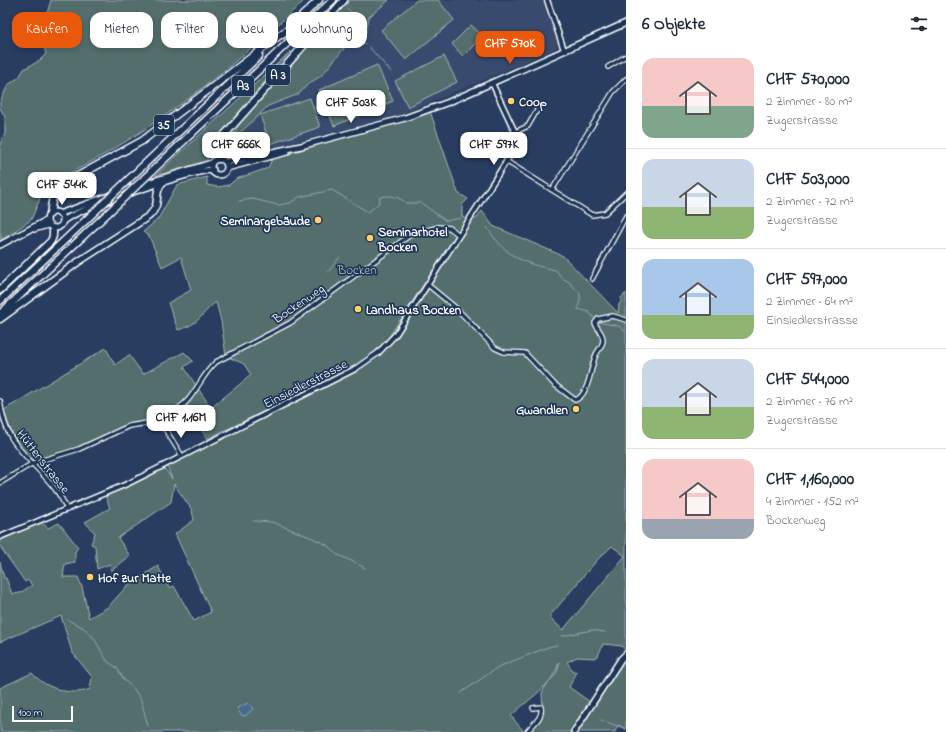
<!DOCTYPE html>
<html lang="de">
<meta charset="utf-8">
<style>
:root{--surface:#fff;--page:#f2f2f3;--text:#1f2937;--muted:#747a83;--line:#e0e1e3;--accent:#ea580c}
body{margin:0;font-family:"Indie Flower",sans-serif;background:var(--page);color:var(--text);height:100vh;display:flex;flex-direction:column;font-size:15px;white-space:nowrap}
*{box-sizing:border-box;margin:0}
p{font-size:13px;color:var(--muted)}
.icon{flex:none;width:22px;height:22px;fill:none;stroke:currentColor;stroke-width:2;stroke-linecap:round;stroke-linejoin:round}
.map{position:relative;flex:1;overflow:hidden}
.details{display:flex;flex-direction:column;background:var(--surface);width:320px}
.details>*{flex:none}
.hud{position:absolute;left:12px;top:12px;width:380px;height:36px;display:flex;gap:8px}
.scale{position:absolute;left:12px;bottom:10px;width:61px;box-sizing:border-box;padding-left:4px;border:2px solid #fff;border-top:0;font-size:11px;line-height:14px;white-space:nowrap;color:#fff;-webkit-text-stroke:3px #1d3557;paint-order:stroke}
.price{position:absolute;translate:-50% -34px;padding:0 9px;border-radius:8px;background:#fff;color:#222;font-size:13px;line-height:26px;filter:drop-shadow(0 1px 2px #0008)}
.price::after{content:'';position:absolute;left:50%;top:24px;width:12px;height:9px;margin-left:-6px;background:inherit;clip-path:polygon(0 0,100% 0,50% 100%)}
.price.current{background:var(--accent);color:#fff}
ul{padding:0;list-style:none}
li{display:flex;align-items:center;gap:12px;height:100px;padding:0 16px}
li+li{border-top:1px solid var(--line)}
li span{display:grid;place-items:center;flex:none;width:112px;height:80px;border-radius:12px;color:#555}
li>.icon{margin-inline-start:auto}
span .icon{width:48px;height:48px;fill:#fffc;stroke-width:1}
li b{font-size:17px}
h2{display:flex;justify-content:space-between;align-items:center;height:48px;padding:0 16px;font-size:17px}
.tag{padding:0 14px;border-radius:12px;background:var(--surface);box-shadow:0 2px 6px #0003;font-size:14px;line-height:36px}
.tag.current{background:var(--accent);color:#fff}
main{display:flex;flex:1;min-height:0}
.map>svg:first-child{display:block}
.built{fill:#394b6e}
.green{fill:#536e6c;stroke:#a9b6b6;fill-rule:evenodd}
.water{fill:#446d8b;stroke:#8fa7b9}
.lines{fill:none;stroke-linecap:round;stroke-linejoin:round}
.stream{stroke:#8fa7b9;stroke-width:1}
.minor-casing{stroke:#fff;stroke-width:6}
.tertiary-casing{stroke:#fff;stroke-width:7}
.secondary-casing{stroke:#fff;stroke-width:8}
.motorway-casing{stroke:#fff;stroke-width:9}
.minor{stroke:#1d3557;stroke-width:3.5}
.tertiary{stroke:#1d3557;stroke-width:4}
.secondary{stroke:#1d3557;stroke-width:5}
.motorway{stroke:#1d3557;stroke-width:6}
.motorway-bridge-casing{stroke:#fff;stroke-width:9;stroke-linecap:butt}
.motorway-bridge{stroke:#1d3557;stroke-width:6}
.poi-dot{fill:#ffd166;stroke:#1d3557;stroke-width:1.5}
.labels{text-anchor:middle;stroke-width:3.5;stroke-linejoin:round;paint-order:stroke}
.shield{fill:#1d3557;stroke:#bbc2cd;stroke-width:1}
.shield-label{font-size:12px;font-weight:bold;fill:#fff}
.poi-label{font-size:13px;font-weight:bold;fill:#fff;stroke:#1d3557;text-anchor:start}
.park-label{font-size:13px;fill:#bac5c4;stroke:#1d3557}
.street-label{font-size:13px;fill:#fff;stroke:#1d3557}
</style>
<main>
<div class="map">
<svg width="626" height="732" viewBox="0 0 626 732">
<rect width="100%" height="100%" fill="#283d60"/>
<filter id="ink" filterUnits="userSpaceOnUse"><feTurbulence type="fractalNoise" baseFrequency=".025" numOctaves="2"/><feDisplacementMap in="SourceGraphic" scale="8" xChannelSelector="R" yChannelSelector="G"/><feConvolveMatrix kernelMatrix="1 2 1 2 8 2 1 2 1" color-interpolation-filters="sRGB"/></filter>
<g filter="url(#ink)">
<!-- built -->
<path class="built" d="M389 0H477L479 2 482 0H545L558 45 554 50 403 114 232 159 220 154V146L232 132 240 133 268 106 299 94 308 84 321 76 351 39 365 36 369 17Z"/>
<!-- green -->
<path class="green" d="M51 0H305C239 61 168 120 89 163 76 171 61 176 47 182L31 220 0 241V144L5 134V117L0 108V102L8 85 19 77 24 69 39 61 46 54 39 29 48 10Z
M349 0H389L369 17 365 36 351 40 321 76 308 84 299 94 268 106 240 133 232 132Z
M417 0H438L454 20 406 60 381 30Z
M471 25 483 36 463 56 452 44Z
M291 51 216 139 213 150 206 161 155 176Z
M444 56 457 82 408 107 395 81Z
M377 65 393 101 334 126 319 90Z
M310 98 320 127 270 144 260 115Z
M429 108 458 193 468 199 462 205V216L466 220 381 349 351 369 207 439 185 401 173 411 158 419 129 425 80 447 35 461C18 451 9 428 4 410L106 348 115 365 129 355 143 374 184 352 193 361 184 367 211 408 251 375 244 364 226 356 221 321 216 302C199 315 202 323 178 330L168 303 191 290 181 257 162 267 149 236 143 232 158 219 177 185 207 177V185L218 187 229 185 236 179 268 168 272 159 388 123Z
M482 211 493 226 563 256 618 313 619 304 622 301 620 299 626 293V651L622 646 603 644 598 656 595 658 577 657 567 662 573 671 577 672 569 687 590 702 570 732H528L541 718 543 714 542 693C546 681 560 676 559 662 553 686 528 699 511 716L524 732H0V688L32 673C45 688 71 697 90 689L92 677 72 652 61 616 0 642V562L4 578H6L12 594 20 593 32 585 28 580 25 582 3 551 0 546 2 539 41 522 48 528 59 523 78 547 75 552V562L65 564 63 577H78L82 587 89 618 108 607 127 586 158 566 169 588 174 586 194 621 211 612 175 534 194 520 192 510 174 484 171 502 118 538 130 556 111 571 110 564 97 569 95 546 91 544 95 533 85 522 110 508 106 498 107 494 162 468 165 469 172 479 167 466 383 351 394 340 470 217 476 219ZM612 546 625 556 563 630 549 617 597 560Z
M626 654V729L618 725 615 732H574Z"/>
<!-- water -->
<path class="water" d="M248 703 253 709 245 716 241 715 237 708Z"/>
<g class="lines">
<!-- stream -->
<path class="stream" d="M347 8 357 19 359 25 363 28V31
M362 38V43L365 44
M369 47 392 73
M239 201 253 199 278 205 290 203 299 197 332 190 368 212 379 203 380 197C390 195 398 196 406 203H421L446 221 461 218
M487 227C505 256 523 264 556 270L562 278 569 282 580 294V300L578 309 589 312 595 319
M0 233 2 239
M328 272 340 257
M598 322 619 326 626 332
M253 521 272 522 310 537 327 545 336 554 356 563
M359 565 365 568
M68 620 84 628 94 638 107 661 117 668 124 680 134 689 141 700 148 726
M562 636 592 630 605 632
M461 693 498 667 548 647 557 645
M601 720 626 729"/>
<!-- minor casing -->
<g class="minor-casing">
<path id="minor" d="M608 67 626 56
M515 132 528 126 540 105
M506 161 592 215 605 213 626 193
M552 190 613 92 626 79
M592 279 626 216
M428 285 456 308 495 348 504 352 525 353 554 384 575 400C588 397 591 368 595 357 597 351 603 346 603 340 603 333 597 329 595 323L598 319 613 316 626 320
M0 401C2 414 5 428 12 439 28 464 56 481 67 510
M160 421C169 415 180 409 188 400 198 388 204 373 216 362L290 323 410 235 439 227 450 228 459 235
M0 483 33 463 79 449 129 426 160 421 182 456
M527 732C533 723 543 719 541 707L533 708"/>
</g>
<!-- tertiary casing -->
<g class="tertiary-casing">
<path id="tertiary" d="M547 0 564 50
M0 537 127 484 355 369 378 353 396 334 513 151 516 139 515 132 492 83"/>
</g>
<!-- secondary casing -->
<g class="secondary-casing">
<path id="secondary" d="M211 167a8 8 0 1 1 16 0a8 8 0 1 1-16 0Z
M226 162 301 146 405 118 449 102 626 23
M227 168 287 152
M47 220a8 8 0 1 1 16 0a8 8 0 1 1-16 0Z
M59 214 125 190 212 163
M63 221C78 209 193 170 213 170
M34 229 48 225
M0 245 47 220
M574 732 621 659 626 654"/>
</g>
<!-- motorway casing -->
<g class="motorway-casing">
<path id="motorway" d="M282 35 319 0
M219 159 216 149 220 140 344 0
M152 171 333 0
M129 179 259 56
M50 214 53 196 67 182 142 141 284 32
M0 290 51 241 53 236V228
M0 301 86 220
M0 314 108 213
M0 319 78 262 149 216C163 202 152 195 162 183"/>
</g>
<!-- minor -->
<use href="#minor" class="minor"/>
<!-- tertiary -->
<use href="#tertiary" class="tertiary"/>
<!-- secondary -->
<use href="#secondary" class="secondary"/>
<!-- motorway -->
<use href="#motorway" class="motorway"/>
<!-- motorway-bridge casing -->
<g class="motorway-bridge-casing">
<path id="motorway-bridge" d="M108 213 152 171
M86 220 129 179"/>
</g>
<!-- motorway-bridge -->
<use href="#motorway-bridge" class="motorway-bridge"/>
</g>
</g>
<!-- markers -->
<g class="poi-dot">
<circle cx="511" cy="101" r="4"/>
<circle cx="318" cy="220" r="4"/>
<circle cx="370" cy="238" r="4"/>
<circle cx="358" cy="309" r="4"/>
<circle cx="576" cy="409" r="4"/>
<circle cx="90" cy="577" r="4"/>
</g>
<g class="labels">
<!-- shield labels -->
<g class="shield">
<rect x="266" y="65" width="24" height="20" rx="3"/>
<rect x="232" y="76" width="22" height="20" rx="3"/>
<rect x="154" y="115" width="20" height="20" rx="3"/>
</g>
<g class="shield-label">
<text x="278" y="79">A 3</text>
<text x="243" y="90">A3</text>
<text x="164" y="129">35</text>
</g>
<!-- poi labels -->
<g class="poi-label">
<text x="519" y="106">Coop</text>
<text x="310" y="225" text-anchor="end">Seminargebäude</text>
<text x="378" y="236">Seminarhotel<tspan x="378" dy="15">Bocken</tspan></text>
<text x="366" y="314">Landhaus Bocken</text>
<text x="568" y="414" text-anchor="end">Gwandlen</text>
<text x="98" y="582">Hof zur Matte</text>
</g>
<!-- park labels -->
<g class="park-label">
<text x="357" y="274">Bocken</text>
</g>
<!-- street labels -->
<g class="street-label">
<text transform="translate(298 303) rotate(-34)" y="5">Bockenweg</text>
<text transform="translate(305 383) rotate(-27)" y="5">Einsiedlerstrasse</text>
<text transform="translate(44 461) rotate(52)" y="5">Hüttenstrasse</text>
</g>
</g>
</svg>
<div class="scale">100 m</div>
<b class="price current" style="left:510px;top:65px">CHF 570K</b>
<b class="price" style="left:351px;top:124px">CHF 503K</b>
<b class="price" style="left:236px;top:166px">CHF 666K</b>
<b class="price" style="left:494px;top:166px">CHF 597K</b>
<b class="price" style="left:62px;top:206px">CHF 544K</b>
<b class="price" style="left:181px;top:439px">CHF 1.16M</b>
<div class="hud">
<a class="tag current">Kaufen</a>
<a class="tag">Mieten</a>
<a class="tag">Filter</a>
<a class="tag">Neu</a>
<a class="tag">Wohnung</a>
</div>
</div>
<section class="details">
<h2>6 Objekte<svg class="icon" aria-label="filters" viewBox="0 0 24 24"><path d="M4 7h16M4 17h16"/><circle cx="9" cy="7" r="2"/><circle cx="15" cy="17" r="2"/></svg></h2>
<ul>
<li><span style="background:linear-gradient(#f6c9c9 60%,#7fa58c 0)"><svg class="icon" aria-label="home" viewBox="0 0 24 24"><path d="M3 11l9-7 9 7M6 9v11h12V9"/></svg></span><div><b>CHF 570,000</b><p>2 Zimmer · 80 m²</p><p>Zugerstrasse</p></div></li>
<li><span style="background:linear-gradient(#c9d6e8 60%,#8fb573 0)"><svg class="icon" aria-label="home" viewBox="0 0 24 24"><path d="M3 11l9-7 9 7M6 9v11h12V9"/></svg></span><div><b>CHF 503,000</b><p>2 Zimmer · 72 m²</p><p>Zugerstrasse</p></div></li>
<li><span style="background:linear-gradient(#a9c7e8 70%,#8fb573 0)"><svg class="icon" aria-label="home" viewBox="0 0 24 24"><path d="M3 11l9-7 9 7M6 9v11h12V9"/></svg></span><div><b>CHF 597,000</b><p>2 Zimmer · 64 m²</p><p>Einsiedlerstrasse</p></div></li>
<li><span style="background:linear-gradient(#c9d6e8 60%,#8fb573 0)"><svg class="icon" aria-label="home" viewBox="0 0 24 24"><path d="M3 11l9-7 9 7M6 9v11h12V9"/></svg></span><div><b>CHF 544,000</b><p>2 Zimmer · 76 m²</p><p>Zugerstrasse</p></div></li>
<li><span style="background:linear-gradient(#f6c9c9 75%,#9aa5b1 0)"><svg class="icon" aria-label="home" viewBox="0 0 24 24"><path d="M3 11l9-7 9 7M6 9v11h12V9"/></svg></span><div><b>CHF 1,160,000</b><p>4 Zimmer · 152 m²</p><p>Bockenweg</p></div></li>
</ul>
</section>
</main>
